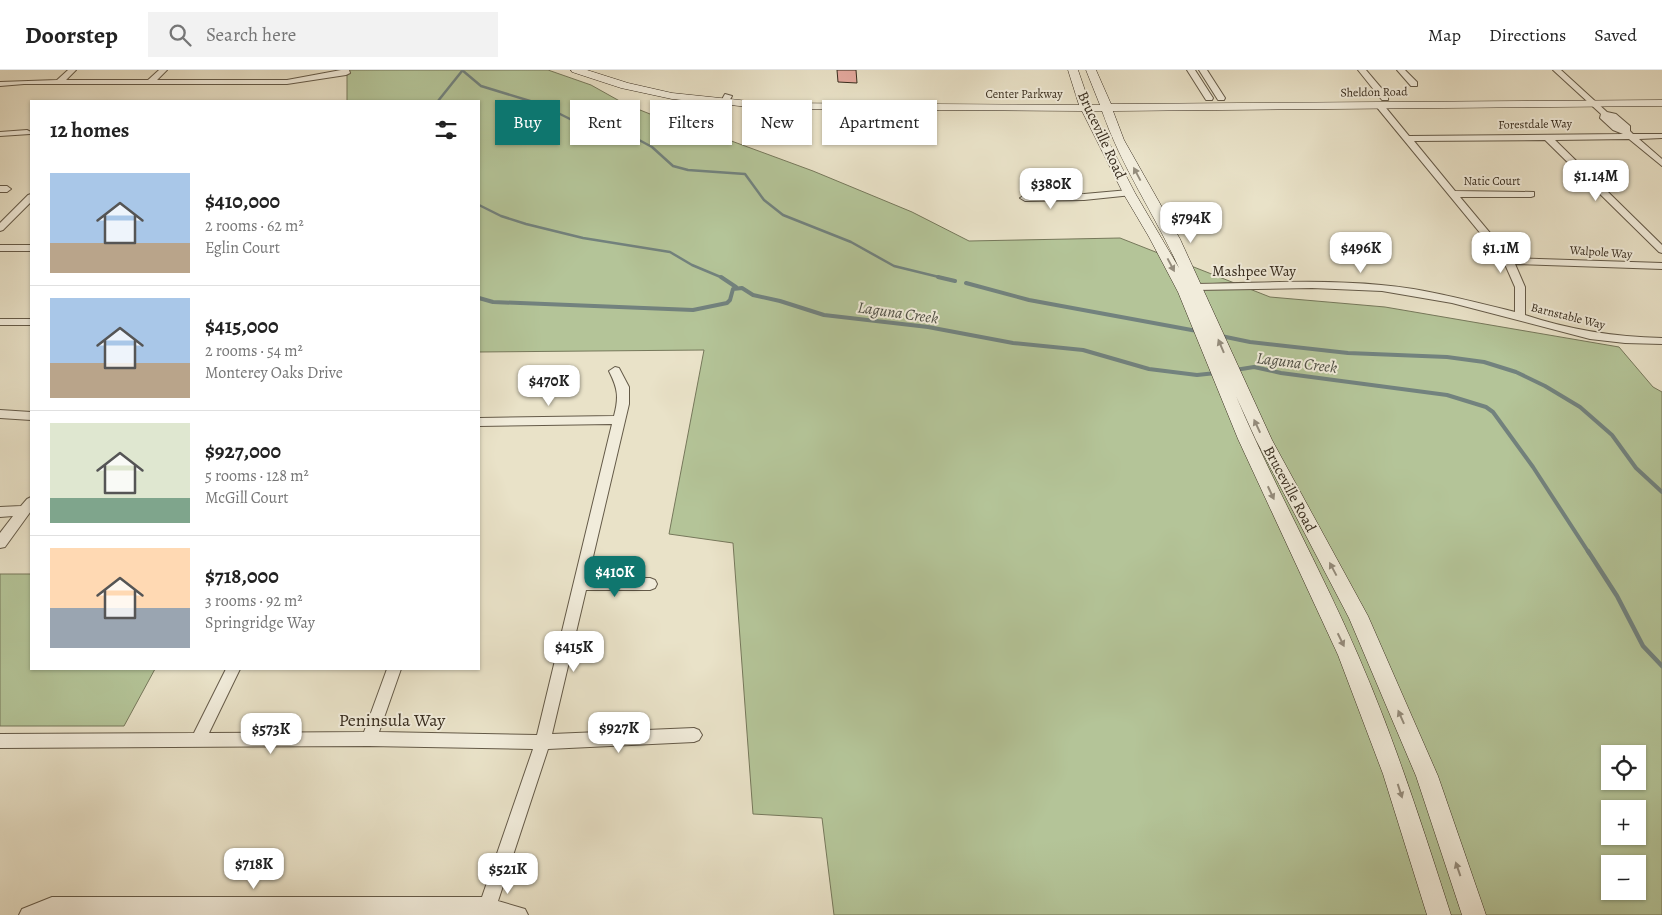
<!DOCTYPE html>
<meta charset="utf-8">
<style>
:root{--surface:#fff;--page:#f2f2f2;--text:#222;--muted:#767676;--line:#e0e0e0;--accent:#0f766e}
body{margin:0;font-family:Alegreya,serif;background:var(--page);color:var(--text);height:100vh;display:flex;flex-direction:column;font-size:19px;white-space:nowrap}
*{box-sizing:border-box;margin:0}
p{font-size:16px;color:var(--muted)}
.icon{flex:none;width:28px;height:28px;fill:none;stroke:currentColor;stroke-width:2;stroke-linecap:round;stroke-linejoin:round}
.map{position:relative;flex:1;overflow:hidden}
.drawer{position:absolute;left:30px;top:30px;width:450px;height:570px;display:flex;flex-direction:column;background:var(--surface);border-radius:0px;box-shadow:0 1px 4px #0004}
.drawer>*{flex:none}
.hud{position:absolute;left:495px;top:30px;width:475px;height:45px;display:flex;gap:10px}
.buttons{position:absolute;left:1601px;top:675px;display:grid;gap:10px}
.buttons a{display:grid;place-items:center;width:45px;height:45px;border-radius:0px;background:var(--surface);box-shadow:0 1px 4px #0004;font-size:25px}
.price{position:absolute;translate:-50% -42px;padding:0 11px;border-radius:10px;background:#fff;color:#222;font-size:16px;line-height:32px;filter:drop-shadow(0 1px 2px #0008)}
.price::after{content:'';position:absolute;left:50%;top:30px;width:15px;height:11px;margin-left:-8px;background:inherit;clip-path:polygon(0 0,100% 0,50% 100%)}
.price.selected{background:var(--accent);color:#fff}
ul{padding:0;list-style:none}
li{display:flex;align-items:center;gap:15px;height:125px;padding:0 20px}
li+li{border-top:1px solid var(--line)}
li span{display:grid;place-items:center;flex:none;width:140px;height:100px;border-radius:0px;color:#555}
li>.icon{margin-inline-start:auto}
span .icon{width:60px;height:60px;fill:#fffc;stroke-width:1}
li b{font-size:21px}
h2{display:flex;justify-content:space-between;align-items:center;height:60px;padding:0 20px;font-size:21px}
.tag{padding:0 18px;border-radius:0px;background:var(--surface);box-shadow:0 1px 4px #0004;font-size:18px;line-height:45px}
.tag.selected{background:var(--accent);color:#fff}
header{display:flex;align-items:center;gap:30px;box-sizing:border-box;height:70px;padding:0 25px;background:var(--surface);border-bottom:1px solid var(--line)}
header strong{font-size:24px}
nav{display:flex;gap:28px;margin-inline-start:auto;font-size:18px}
.search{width:350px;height:45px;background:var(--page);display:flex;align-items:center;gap:12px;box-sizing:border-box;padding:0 18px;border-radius:0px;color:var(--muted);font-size:19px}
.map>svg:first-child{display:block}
.green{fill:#b4c498;stroke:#76785b;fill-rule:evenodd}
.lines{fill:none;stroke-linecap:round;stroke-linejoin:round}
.stream-far2{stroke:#72827e;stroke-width:2.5}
.stream-far1{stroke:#72827e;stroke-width:4}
.stream{stroke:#72827e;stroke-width:4.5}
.building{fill:#e4a99e;stroke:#372c1e}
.minor-casing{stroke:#645a48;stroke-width:2}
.secondary-casing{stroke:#372c1e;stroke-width:1}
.minor{fill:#f1ecdb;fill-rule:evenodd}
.secondary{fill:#f1ecdb;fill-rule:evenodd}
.oneway{fill:#948c7c}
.labels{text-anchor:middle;stroke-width:4;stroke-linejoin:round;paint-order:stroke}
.far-street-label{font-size:12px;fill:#372c1e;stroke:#f1ecdb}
.street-label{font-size:15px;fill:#372c1e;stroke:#f1ecdb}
.water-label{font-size:16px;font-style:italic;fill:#505046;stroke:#f1ecdb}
.near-street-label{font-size:18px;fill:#372c1e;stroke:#f1ecdb}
</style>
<header>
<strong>Doorstep</strong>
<div class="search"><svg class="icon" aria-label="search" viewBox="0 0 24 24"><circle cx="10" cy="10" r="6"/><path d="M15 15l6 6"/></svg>Search here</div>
<nav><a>Map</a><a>Directions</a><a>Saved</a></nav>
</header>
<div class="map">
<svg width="1662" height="845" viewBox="0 0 1662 845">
<rect width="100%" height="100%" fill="#e9e2c8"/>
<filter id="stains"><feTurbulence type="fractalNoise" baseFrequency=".004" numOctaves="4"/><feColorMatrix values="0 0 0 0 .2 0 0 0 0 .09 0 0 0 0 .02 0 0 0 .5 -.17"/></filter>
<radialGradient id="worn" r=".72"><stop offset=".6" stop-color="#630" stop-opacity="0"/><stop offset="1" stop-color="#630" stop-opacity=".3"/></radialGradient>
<!-- green -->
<path class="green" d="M347 0H548L591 15 625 34 665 50 726 69 813 101 912 142 969 171 1120 168 1270 227 1385 237 1619 277 1653 317 1662 322V845H834L822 748 753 744 733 473 669 464 704 280 479 282V31H347ZM1610 684H1638V711H1610ZM1610 739H1638V766H1610ZM1610 794H1638V821H1610Z
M0 504H31V599H155L124 656H0Z"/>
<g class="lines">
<!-- stream-far2 -->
<path class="stream-far2" d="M462 0 481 16 540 34 596 62 639 70 652 77 673 96 688 100 745 104 764 130 783 145 851 172 894 196 943 208
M438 31 462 1
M479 135 501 146 526 154 583 168 670 182 692 195 723 208"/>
<!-- stream-far1 -->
<path class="stream-far1" d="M721 207 736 217
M938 207 955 211
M966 213 1029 230 1197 261
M479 228 493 232 693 240 727 233 730 230 733 219 742 218 753 225 780 231 824 245 928 257 1013 273 1083 280 1149 299 1197 305 1216 303
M1221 266 1250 272 1348 283 1447 287 1484 292 1516 302 1545 316 1580 337 1612 365 1636 398 1662 422
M1235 300 1254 297 1281 303 1447 325 1486 337 1493 342 1533 397 1589 483"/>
<!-- stream -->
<path class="stream" d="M1588 481 1617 526 1643 576 1662 596"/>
</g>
<!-- building -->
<path class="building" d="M837 0H856L857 13 838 12Z"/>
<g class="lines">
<!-- minor casing -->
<g class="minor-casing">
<path id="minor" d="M68 0H76L66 10H148L159 0H167L157 10H287L341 0H349L350 3 346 5 287 14H24L0 16V12L57 10Z
M1187 0H1195L1213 28 1212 30H1206Z
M1199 0H1207L1225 28 1224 30H1218Z
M1358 0H1366L1388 26V30H1382Z
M1397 0H1405L1417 12V16H1411Z
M1553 0H1561L1607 42 1616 44 1630 56V61L1633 64H1662V68L1639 69 1662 89V96L1629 69 1555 70 1662 175V183L1659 182 1545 70 1414 71 1455 121 1534 122V126L1531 127H1460L1511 188 1662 193V199L1515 194 1525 217V245C1570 260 1615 267 1662 268V274L1625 273 1590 269 1452 233 1382 221 1312 218 1195 220 1190 217 1195 214C1257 213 1319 209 1381 215 1427 219 1471 231 1515 242V217L1504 192 1375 35 1382 33 1409 66 1623 64 1613 60 1600 48 1601 44Z
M725 24 732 26 727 35H724L720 33Z
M27 60 31 62 30 64 0 66V62Z
M0 116H7L11 119 7 122H0Z
M1129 120 1133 123 1132 125 1084 130 1025 131 1020 128 1025 125 1084 124Z
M31 124V132L3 160 0 161V153L28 125Z
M0 175H31V181H0Z
M0 249H31V255H0Z
M615 297 619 298 629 317V334L588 508H650L655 510 657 514 655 518 650 520H586L552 664 694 658 699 660 702 665 699 670 694 672 548 679 498 831 525 839 528 845H19L22 839 52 827H482L533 679 369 676 0 678V664L194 663 226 599H240L209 663 364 662 387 599H401L379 662 537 665 612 354 479 356V348L614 346C619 327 618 319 609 301Z
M0 340 31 342V350L0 348Z
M31 427V441L5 477 0 478V463L13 446 0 447V437L21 436 27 429Z"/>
</g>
<!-- secondary casing -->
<g class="secondary-casing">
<path id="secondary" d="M571 0H587L628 13 672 23 768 33 1079 35 1068 0H1078L1090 35H1100L1086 0H1096L1111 34 1662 30V36L1113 41 1124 70 1180 169 1272 370 1368 546 1438 706 1486 845H1462L1416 706 1349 548 1256 370 1236 326C1273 414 1320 497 1358 585 1395 670 1423 758 1451 845H1427L1383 704 1338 585 1238 369 1178 222 1149 167 1123 123 1082 41 768 39 672 29 621 18 572 2ZM1093 41H1102C1121 96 1155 145 1179 198L1135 123Z"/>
</g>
<!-- minor -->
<use href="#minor" class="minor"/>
<!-- secondary -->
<use href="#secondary" class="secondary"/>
</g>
<!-- one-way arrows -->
<defs><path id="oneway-solid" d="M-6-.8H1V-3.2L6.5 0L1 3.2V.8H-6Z" transform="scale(1.25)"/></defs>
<g class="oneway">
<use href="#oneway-solid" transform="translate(1137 104) rotate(-118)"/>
<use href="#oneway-solid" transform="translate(1171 195) rotate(62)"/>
<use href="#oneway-solid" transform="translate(1221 276) rotate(-113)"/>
<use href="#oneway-solid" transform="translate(1257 356) rotate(-115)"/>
<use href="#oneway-solid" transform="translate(1271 423) rotate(65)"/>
<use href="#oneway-solid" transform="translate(1333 499) rotate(-118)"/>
<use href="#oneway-solid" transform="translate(1341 570) rotate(64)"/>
<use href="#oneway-solid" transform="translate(1401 647) rotate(-114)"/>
<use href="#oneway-solid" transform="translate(1400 721) rotate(72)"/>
<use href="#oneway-solid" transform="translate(1458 799) rotate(-109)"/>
</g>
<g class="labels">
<!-- far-street labels -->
<g class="far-street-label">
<text transform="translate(1374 22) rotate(-1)" y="4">Sheldon Road</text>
<text x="1024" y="28">Center Parkway</text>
<text transform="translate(1535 54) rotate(-1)" y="4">Forestdale Way</text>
<text x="1492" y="115">Natic Court</text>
<text transform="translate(1601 182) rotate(4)" y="4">Walpole Way</text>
<text transform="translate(1568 246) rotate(14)" y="4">Barnstable Way</text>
</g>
<!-- street labels -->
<g class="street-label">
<text transform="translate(1102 65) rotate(65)" y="5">Bruceville Road</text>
<text x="1254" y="206">Mashpee Way</text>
<text transform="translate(1290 419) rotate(62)" y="5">Bruceville Road</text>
</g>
<!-- water labels -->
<g class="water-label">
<text transform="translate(898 242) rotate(8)" y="6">Laguna Creek</text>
<text transform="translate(1297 292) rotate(7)" y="6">Laguna Creek</text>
</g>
<!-- near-street labels -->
<g class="near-street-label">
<text x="392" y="656">Peninsula Way</text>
</g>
</g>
<rect width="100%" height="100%" filter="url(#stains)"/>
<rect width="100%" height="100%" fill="url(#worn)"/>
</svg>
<div class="buttons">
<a><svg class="icon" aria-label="locate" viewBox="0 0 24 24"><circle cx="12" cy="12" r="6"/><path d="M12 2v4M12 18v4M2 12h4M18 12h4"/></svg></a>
<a>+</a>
<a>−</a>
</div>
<b class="price" style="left:1596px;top:132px">$1.14M</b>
<b class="price" style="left:1051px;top:140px">$380K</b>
<b class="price" style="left:1191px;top:174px">$794K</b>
<b class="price" style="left:1361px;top:204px">$496K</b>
<b class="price" style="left:1501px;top:204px">$1.1M</b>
<b class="price" style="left:549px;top:337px">$470K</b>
<b class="price selected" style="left:615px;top:528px">$410K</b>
<b class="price" style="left:574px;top:603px">$415K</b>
<b class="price" style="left:619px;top:684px">$927K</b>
<b class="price" style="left:271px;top:685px">$573K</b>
<b class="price" style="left:254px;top:820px">$718K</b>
<b class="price" style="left:508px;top:825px">$521K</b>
<div class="hud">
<a class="tag selected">Buy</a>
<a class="tag">Rent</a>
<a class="tag">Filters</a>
<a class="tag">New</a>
<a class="tag">Apartment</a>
</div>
<section class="drawer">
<h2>12 homes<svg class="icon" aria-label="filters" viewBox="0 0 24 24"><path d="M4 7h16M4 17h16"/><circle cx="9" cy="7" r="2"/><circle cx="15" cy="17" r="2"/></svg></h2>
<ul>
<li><span style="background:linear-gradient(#a9c7e8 70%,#b9a48a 0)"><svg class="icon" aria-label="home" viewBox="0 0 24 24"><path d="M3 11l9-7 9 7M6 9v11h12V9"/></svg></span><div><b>$410,000</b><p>2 rooms · 62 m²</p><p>Eglin Court</p></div></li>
<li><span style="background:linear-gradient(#a9c7e8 65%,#b9a48a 0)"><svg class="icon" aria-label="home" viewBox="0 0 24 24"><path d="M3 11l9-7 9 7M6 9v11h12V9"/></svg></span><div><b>$415,000</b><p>2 rooms · 54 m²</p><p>Monterey Oaks Drive</p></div></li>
<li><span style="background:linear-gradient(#dfe7d0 75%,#7fa58c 0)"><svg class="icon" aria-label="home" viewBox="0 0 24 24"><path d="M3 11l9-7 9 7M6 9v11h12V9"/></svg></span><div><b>$927,000</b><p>5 rooms · 128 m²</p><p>McGill Court</p></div></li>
<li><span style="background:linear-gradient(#ffd9b3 60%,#9aa5b1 0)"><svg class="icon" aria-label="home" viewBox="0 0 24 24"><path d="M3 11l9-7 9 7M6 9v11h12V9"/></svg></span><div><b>$718,000</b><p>3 rooms · 92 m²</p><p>Springridge Way</p></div></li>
</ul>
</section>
</div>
